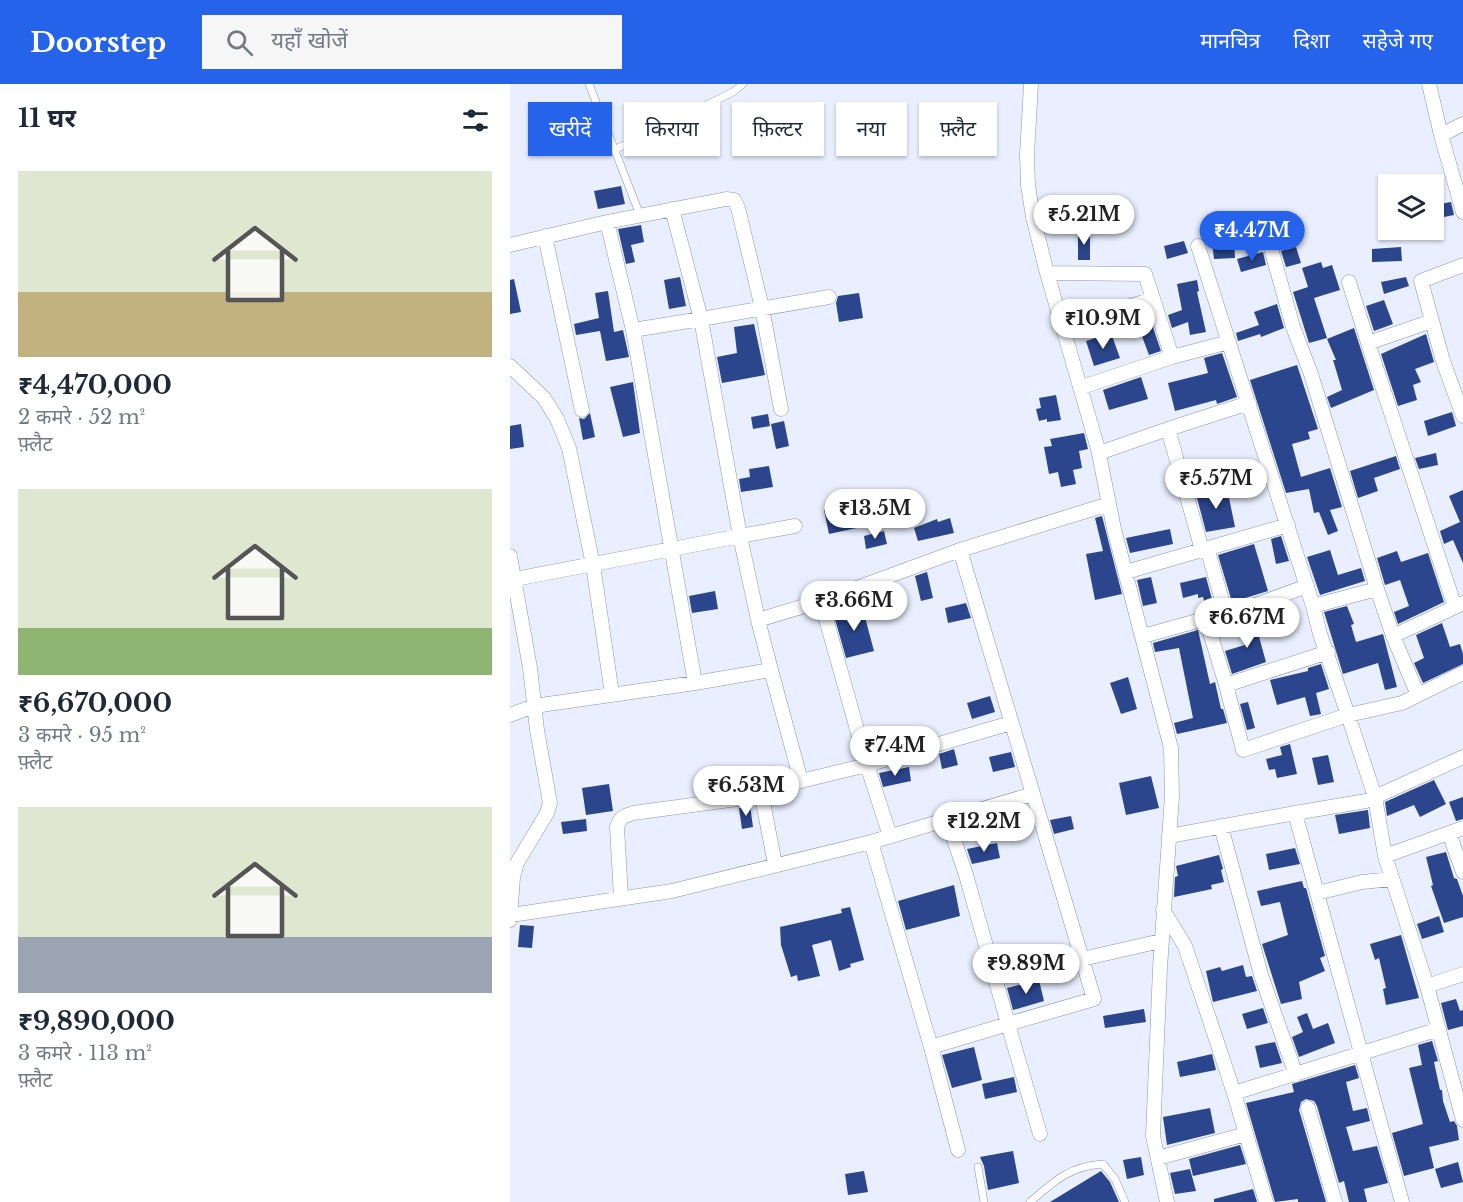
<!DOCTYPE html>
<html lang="hi">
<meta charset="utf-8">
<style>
:root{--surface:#fff;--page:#f6f6f7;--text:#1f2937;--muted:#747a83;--accent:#2563eb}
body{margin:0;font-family:"Libre Baskerville","Noto Sans Devanagari",serif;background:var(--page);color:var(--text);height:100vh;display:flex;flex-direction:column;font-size:22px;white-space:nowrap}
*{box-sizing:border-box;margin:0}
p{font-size:20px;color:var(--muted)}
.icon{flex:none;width:33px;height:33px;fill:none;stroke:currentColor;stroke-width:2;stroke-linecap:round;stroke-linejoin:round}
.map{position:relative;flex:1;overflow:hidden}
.side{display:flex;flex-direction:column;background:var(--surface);width:510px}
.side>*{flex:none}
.hud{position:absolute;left:18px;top:18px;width:570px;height:54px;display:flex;gap:12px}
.tools{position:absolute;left:868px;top:90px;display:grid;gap:12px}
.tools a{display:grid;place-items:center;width:66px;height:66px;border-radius:0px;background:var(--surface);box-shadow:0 2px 4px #0004;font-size:30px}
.price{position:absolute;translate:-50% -51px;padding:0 14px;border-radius:21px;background:#fff;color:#222;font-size:20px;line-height:39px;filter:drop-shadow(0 2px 3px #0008)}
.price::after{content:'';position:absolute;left:50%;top:36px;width:18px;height:14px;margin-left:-9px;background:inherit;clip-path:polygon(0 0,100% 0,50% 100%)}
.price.selected{background:var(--accent);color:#fff}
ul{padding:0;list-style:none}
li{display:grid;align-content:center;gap:12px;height:318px;padding:0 18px}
li span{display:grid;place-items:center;height:186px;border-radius:0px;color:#555}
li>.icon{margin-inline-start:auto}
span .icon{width:108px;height:108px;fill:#fffc;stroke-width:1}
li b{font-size:26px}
h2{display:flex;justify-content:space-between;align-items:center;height:72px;padding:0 18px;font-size:26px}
.pill{padding:0 21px;border-radius:0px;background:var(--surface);box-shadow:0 2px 4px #0004;font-size:21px;line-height:54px}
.pill.selected{background:var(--accent);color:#fff}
header{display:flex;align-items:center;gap:36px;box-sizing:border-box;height:84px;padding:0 30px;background:var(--accent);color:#fff}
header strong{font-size:28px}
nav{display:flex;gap:33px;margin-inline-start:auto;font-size:21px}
.search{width:420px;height:54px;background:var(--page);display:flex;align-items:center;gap:15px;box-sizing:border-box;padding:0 21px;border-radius:0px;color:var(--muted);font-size:22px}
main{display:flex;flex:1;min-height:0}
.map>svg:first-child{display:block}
.building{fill:#2b468c}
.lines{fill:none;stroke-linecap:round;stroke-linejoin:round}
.service-casing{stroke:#8a95ab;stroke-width:8}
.minor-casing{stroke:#8a95ab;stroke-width:15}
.service{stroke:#fff;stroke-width:7}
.minor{stroke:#fff;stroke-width:14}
</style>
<header>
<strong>Doorstep</strong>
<div class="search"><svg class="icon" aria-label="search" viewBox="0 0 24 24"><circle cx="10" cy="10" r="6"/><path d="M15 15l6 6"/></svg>यहाँ खोजें</div>
<nav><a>मानचित्र</a><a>दिशा</a><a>सहेजे गए</a></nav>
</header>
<main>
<section class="side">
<h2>11 घर<svg class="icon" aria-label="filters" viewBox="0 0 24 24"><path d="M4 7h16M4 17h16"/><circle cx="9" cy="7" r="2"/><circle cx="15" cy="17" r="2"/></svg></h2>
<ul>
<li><span style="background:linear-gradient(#dfe7d0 65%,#c2b280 0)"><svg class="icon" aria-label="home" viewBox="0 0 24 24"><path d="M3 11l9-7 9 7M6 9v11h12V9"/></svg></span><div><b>₹4,470,000</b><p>2 कमरे · 52 m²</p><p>फ़्लैट</p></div></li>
<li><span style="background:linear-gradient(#dfe7d0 75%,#8fb573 0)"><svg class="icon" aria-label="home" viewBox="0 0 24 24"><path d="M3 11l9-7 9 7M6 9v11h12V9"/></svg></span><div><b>₹6,670,000</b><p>3 कमरे · 95 m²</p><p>फ़्लैट</p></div></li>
<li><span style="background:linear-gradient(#dfe7d0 70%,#9aa5b1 0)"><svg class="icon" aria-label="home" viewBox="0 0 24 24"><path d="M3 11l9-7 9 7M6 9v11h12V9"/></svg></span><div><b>₹9,890,000</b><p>3 कमरे · 113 m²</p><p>फ़्लैट</p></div></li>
</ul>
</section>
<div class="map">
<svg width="953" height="1118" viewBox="0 0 953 1118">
<rect width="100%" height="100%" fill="#e9effe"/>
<!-- building -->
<path class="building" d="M111 102 115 120 88 125 84 107Z
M941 118 944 131 924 135V121Z
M131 141 134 158 121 161 125 178 116 180 108 145Z
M568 148H580V176H568Z
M724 155 725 174 704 175 702 157Z
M674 157 678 169 657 175 654 162Z
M786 163 791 179 776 183 771 167Z
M891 163 892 177 862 178V165Z
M753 168 756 181 731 188 727 175Z
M811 178 813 184 822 181 830 206 804 214 817 254 799 259 783 208 798 203 792 184Z
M170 193 176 222 159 225 154 196Z
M896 193 899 202 874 210 871 198Z
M4 195 11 228 0 230V196Z
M687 196 689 207 687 208 696 248 680 251 678 238 662 244 658 231 672 226 667 200Z
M98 207 104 248 113 246 119 273 96 277 90 247 66 251 64 240 89 234 85 209Z
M349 209 353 234 329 238 326 219 328 212Z
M874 216 883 240 864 247 856 222Z
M767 220 774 244 751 253 750 250 728 257 726 249 749 241 744 228Z
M637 226 651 267 639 271 624 231Z
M244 240 255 291 212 299 207 273 227 269 224 243Z
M844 244 864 306 821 324 817 313 832 306 823 276H826L817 255Z
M601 249 610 274 584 282 576 257Z
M916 250 924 278 905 285 911 298 903 301 907 316 888 322 871 270Z
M712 269 727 313 707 320 706 316 665 327 658 299 698 289 694 274Z
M787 281 808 345 798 348 800 355 782 360 791 393 820 384 832 423 820 426 828 447 818 451 809 428 804 429 799 405 776 409 740 296Z
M631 293 638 315 599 326 593 306Z
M123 298 130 349 113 353 100 303Z
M546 311 551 336 537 338V335L529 337 526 325 531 324 529 314Z
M942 328 946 342 918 352 914 337Z
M80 329 85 353 73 356 69 334 74 335Z
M258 330 260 342 243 345 241 333Z
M274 337 279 362 266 365 261 340Z
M11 340 14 363 0 365V342Z
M574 349 578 365 569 367 572 384 563 386 566 400 551 403 548 388 539 390 534 363 542 362 540 355Z
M926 369 928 381 909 385 905 374Z
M886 372 890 385 864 394 868 407 848 414 840 387Z
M259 382 263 403 231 408 229 395 240 393 239 385Z
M717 404 725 443 696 448 686 410Z
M953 406V479L943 456 934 460 930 447 950 438 939 412Z
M346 419 351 443 319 450 314 426Z
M592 432 612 510 585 516 576 470 593 467 585 434Z
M440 434 444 449 408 457 404 444 427 435 428 438Z
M660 445 663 460 620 469 616 454Z
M374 447 377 460 356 465 354 452Z
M771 452 779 477 766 480 761 455Z
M744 460 758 507 722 518 708 471Z
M820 466 828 491 851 484 855 497 810 511 797 473Z
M887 467 891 478 918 469 934 518 888 540 884 528 899 522 890 496 875 501 867 474Z
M417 488 423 514 411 517 405 492Z
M641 493 647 519 633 522 627 496Z
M696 493 703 519 695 520 693 513 688 514V510L673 514 670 499Z
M205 507 208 525 182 529 179 512Z
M456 519 461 534 438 539 435 524Z
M352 522 364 567 336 574 323 528Z
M837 522 844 540 841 541 846 558 873 550 887 603 875 606 868 579 833 590 814 528Z
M743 531 756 578 722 590 715 567 738 560 730 534Z
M932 539 940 563 950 560 953 570V580L913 599 904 579 914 574 906 551Z
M688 546 700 600 705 598 711 625H713L717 639 667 650 664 639 683 634 669 564 645 568 643 559Z
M811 580 819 605 806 609 811 630 800 632 795 613 767 621 760 596 798 587V584Z
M618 593 627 625 611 630 600 599Z
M480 612 485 628 462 635 457 619Z
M738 618 745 644 737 646 730 620Z
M780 660 787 690 767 694 765 685 759 686 756 675 772 671 770 663Z
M444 665 448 681 432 685 429 670Z
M501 668 505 683 483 688 479 673Z
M818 671 824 698 808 701 802 674Z
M399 683 401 697 373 703 369 689Z
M641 692 649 724 616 731 609 699Z
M924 696 936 720 910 733 904 721 877 732 875 718Z
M99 700 103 727 76 731 72 704Z
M953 713V735L946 737 939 718Z
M240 721 243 743 232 745 229 724Z
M858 726 860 744 829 750 825 731Z
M561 732 564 745 544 750 540 736Z
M76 735 77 747 53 750 51 738Z
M487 759 490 774 462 780 457 765Z
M785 764 790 780 759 786 756 770Z
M936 768 944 794 947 795 953 812V833L934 839 921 802 923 801 916 773Z
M709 771 713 785 711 786 714 798 701 801 702 805 664 813 665 793 668 792 666 782Z
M792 797 794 804H796L815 872 810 874 815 887 789 898 792 915 771 920 752 860 778 851 770 818 751 822 747 807Z
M444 801 450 832 396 846 388 817Z
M340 823 354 876 340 880 341 883 329 887 321 856 302 861 310 892 288 897 287 891 281 893 271 861 270 843 332 829 331 825Z
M929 832 934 848 912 855 907 840Z
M10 841 24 842 22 864 8 863Z
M891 851 909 914 876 921 873 905 876 904 869 874 865 876 860 860Z
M733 881 736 893 742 892 747 907 703 918 696 887 710 883 712 887Z
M529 896 534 917 503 926 497 904Z
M946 915 950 927 953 926V942L938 946 931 919Z
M753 924 758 939 737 945 732 930Z
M634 925 636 938 595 944 593 932Z
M797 929 803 945 818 939 825 959 789 973 782 953 793 948 787 933Z
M922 957 928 977 924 978 930 1006H932L933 1017 940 1038 944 1037 947 1042 949 1056 919 1063 924 1084 894 1092 882 1049 913 1040 899 984 912 981 908 961Z
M765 958 772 979 750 984 745 962Z
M464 963 472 996 442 1004 432 971Z
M702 970 706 986 670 993 667 978Z
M845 981 849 994 836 998 843 1027 857 1024 860 1037 836 1043 843 1067 867 1062 878 1099 854 1105 857 1118H839L834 1097 829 1099 807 1022 804 1017 796 1015 791 1018 789 1026 816 1118H788V1115L765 1118 736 1019 784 1008 782 1000Z
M504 993 507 1008 475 1015 472 1000Z
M700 1024 705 1049 657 1061 653 1033Z
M730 1061 736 1080 683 1092 679 1075Z
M503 1067 509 1099 478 1106 474 1082 470 1073Z
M631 1073 634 1091 617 1095 613 1076Z
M948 1078 953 1098 931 1104 925 1085Z
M680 1085 686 1107 665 1110 660 1089Z
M354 1087 358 1108 338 1111 335 1090Z
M591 1087 600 1098 609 1118H540Z
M743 1105 747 1118H704V1115Z"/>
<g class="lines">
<!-- service casing -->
<g class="service-casing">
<path id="service" d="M79 0 130 131
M104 66 223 8 233 0
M468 1083 474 1118
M520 1118C544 1097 560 1082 593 1080L605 1095 615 1118"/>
</g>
<!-- minor casing -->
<g class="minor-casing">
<path id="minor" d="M521 0 517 71 518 101 523 133 537 189 588 365 604 445 661 664 662 712 650 884 643 1052 657 1118
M919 0 931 51
M953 40 931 51 953 128
M97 138 123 246 185 599
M35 152 72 326
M0 161 97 138 216 115 224 116 228 124 252 224 271 325
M688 162 803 522
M762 168 783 243 801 290 867 505
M953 181 911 197 933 277 953 332
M537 189 635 190 662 273 719 258
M839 198 858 259 922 237
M551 240 596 230 643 215
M123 246 191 235 162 125
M858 259 945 523 953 519
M0 282 34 314 47 335 59 364 83 481 102 610
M572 303 662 273
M658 345 739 319
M589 369 658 345 692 466
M285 442 230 452 191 235 319 213
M697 464 716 530
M0 472 20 584 27 646 40 719 37 729 7 779 3 793 0 836
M616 488 778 441
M0 496 230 452 248 536 311 517 450 466 599 420
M311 517 357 681 380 752
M945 523 883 552 908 611 892 619 838 631 865 713 875 772 917 902 953 1036
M696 535 716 601 818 568
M633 552 748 520 797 502
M716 601 733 666 838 631 810 550 803 522 867 505 883 552
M908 611 953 589
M0 631 24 622 185 599 261 586 248 536
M291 697 357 681 501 639
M251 708 265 780
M523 710 584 915 498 940 530 1050
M437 735 456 791 498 940 421 963 448 1066
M711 742 751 891 786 991
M953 744 939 749 953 788
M659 752 785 729
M361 758 421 963
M875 772 939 749
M807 809 852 798 882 795
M111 814 107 743C110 733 114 732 123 729L227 715 291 697 261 586
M653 826 675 862 724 1009 929 945
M1 831 162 807 361 758 523 710 450 466
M572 875 651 857
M917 902 953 890
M724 1009 756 1118
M798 1024 825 1118
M648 1074 736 1050
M892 1118 785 729 856 717 953 673"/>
</g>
<!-- service -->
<use href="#service" class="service"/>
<!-- minor -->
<use href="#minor" class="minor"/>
</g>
</svg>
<div class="tools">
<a><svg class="icon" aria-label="layers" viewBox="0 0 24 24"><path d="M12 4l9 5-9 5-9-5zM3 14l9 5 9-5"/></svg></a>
</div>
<b class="price" style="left:574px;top:162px">₹5.21M</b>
<b class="price selected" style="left:742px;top:178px">₹4.47M</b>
<b class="price" style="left:593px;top:266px">₹10.9M</b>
<b class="price" style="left:706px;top:426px">₹5.57M</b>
<b class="price" style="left:365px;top:456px">₹13.5M</b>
<b class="price" style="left:344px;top:548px">₹3.66M</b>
<b class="price" style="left:737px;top:565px">₹6.67M</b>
<b class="price" style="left:385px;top:693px">₹7.4M</b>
<b class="price" style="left:236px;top:733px">₹6.53M</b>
<b class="price" style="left:474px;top:769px">₹12.2M</b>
<b class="price" style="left:516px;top:911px">₹9.89M</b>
<div class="hud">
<a class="pill selected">खरीदें</a>
<a class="pill">किराया</a>
<a class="pill">फ़िल्टर</a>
<a class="pill">नया</a>
<a class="pill">फ़्लैट</a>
</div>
</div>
</main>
